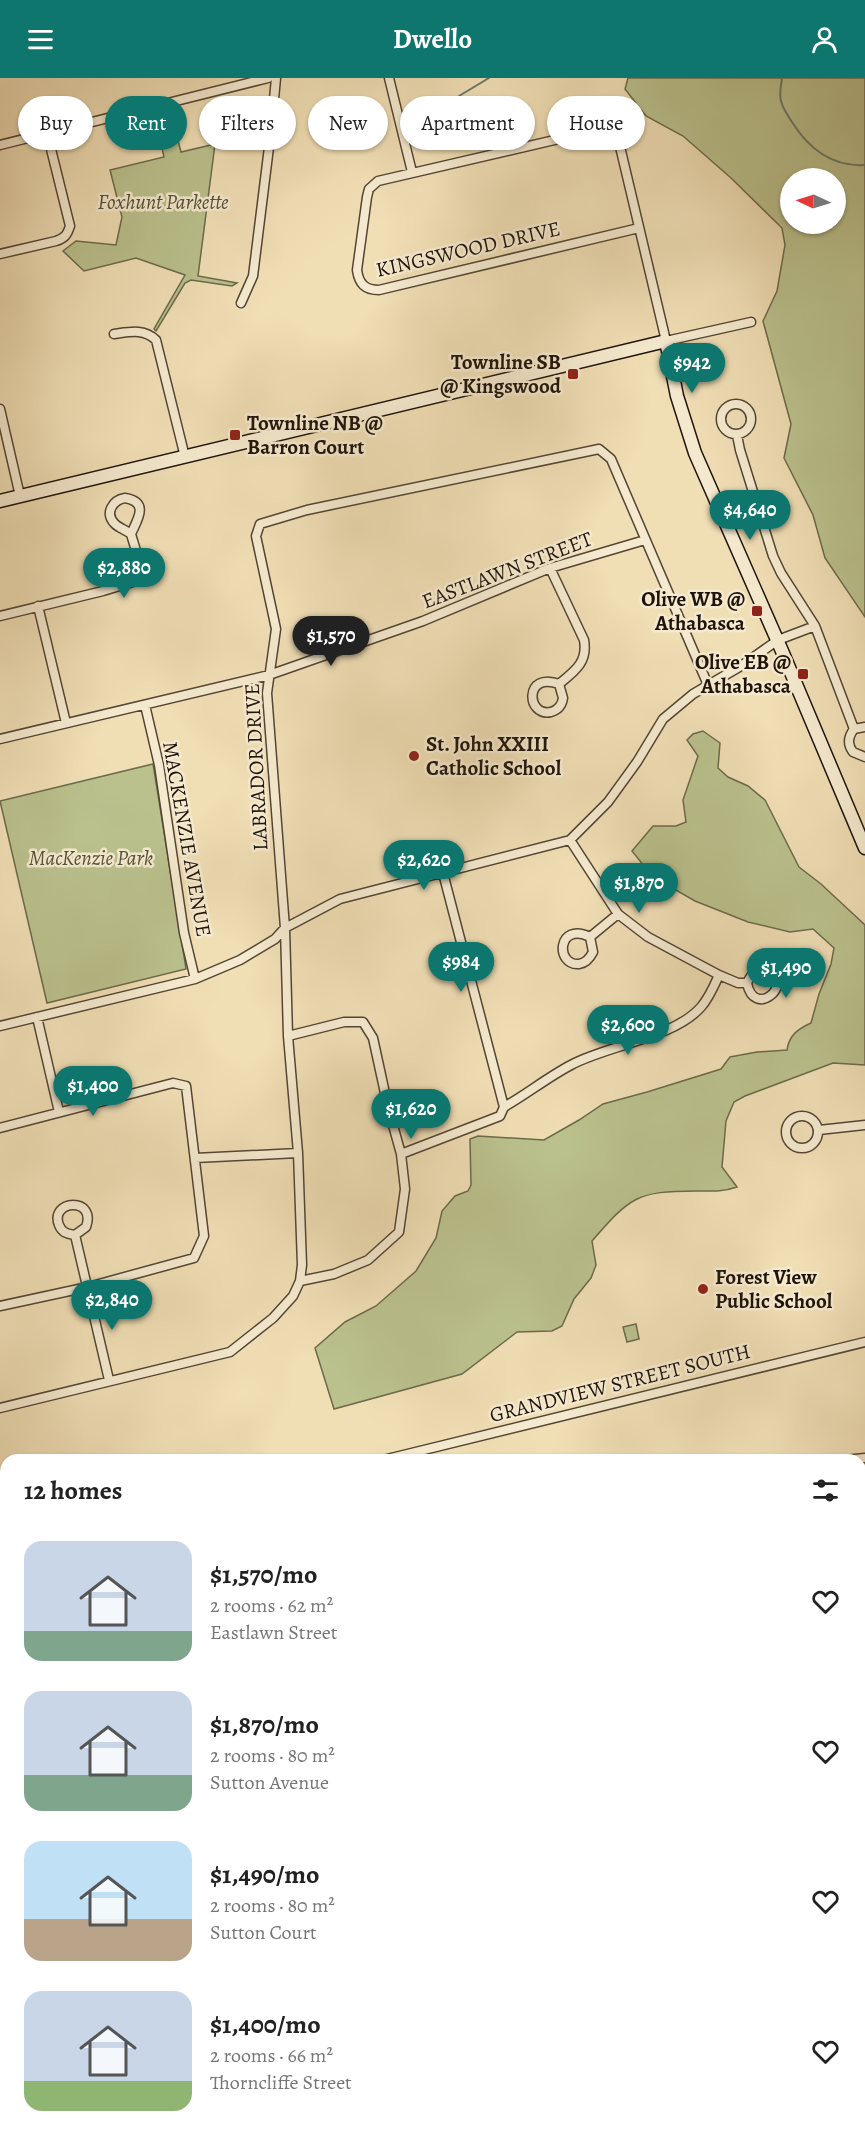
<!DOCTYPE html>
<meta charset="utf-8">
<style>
:root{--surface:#fff;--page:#f6f6f6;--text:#222;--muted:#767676;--accent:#0f766e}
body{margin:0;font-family:Alegreya,serif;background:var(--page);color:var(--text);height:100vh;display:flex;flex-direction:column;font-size:22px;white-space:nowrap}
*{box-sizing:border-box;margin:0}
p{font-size:20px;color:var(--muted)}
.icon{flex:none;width:33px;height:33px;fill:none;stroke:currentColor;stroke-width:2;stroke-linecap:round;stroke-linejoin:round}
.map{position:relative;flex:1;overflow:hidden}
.panel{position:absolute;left:0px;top:1376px;width:866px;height:686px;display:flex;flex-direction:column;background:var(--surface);border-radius:18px 18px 0 0;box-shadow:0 2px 4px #0004}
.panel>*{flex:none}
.top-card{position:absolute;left:18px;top:18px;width:830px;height:54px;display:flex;gap:12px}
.needle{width:39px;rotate:274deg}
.tools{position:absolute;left:780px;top:90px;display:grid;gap:12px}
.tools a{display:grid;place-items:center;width:66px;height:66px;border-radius:50%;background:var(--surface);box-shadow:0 2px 4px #0004;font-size:30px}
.price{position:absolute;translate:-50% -51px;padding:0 14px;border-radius:21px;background:var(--accent);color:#fff;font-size:20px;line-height:39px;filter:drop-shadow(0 2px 3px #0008)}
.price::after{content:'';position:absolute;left:50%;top:36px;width:18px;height:14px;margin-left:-9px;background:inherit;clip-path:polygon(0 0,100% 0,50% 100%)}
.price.current{background:#222;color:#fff}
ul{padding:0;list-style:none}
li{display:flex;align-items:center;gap:18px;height:150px;padding:0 24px}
li span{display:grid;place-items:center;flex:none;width:168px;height:120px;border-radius:18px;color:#555}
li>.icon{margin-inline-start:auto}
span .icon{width:72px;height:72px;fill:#fffc;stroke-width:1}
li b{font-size:26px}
h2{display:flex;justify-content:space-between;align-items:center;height:72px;padding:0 24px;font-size:26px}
.pill{padding:0 21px;border-radius:27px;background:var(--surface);box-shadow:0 2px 4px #0004;font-size:21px;line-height:54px}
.pill.current{background:var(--accent);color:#fff}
header{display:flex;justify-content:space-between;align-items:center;height:78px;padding:0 24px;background:var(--accent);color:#fff;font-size:27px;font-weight:600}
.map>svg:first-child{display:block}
.green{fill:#bac18d;stroke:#6c6a4c;stroke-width:1.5;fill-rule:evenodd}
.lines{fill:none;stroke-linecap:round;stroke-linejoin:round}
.stream{stroke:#69796a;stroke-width:2}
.minor-casing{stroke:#534635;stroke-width:11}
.secondary-casing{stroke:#1f140a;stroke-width:15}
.minor{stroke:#f5eacf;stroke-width:8}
.secondary{stroke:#f5eacf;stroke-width:12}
.poi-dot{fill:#8f2418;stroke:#f5eacf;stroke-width:2}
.labels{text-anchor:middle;stroke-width:5;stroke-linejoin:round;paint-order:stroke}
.park-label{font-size:21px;font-style:italic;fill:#555138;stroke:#f5eacf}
.street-label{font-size:21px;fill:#1f140a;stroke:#f5eacf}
.poi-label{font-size:21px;font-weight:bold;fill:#1f140a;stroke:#f5eacf;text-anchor:end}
</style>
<header><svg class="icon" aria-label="menu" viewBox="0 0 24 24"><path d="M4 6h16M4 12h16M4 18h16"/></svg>Dwello<svg class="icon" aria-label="person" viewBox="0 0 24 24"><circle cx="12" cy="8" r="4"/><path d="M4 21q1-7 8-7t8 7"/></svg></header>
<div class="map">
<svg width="865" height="2060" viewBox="0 0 865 2060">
<rect width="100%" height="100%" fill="#f0deb5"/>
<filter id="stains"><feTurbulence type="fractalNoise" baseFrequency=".00333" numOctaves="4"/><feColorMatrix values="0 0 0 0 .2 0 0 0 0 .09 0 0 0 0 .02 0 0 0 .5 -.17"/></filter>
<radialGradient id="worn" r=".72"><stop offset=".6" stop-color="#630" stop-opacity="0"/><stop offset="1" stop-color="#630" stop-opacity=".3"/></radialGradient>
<!-- green -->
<path class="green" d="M628 0H865V539L825 480 813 437 784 380 791 346 763 243 777 213 785 167 782 150 731 100 683 58 646 38 625 11ZM790 100H836V146H790Z
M171 35 181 74 215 66 198 198 237 205 232 208 191 202 185 205 156 253 154 251 185 197 136 180 84 193 63 173 76 163 116 167 122 139 110 92 164 79 155 40Z
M703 653 720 665 718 690 728 699 748 708 765 722 799 789 821 806 865 847V987L833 985 745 1018 734 1024 726 1043 722 1089 737 1109C723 1114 710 1113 696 1113 637 1113 630 1119 592 1163L596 1187 591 1200 574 1221 562 1248 552 1253 517 1254 462 1296 334 1331 315 1270 345 1244 376 1228 416 1193 436 1160 442 1133 455 1118 468 1113 471 1107 470 1061 478 1058 544 1062 579 1042 603 1026 647 1014 721 991 730 979 757 974 787 972C789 957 798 951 811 945L819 916 831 886 834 870 813 851 790 854 748 844 695 823 653 799 632 773 653 748H676L686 744 683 722 698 678 687 662 693 656Z
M153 686 186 891 47 925 0 723Z
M636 1246 639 1261 627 1264 623 1249Z
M865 1880V1990L860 1992V1881Z
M425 2055H610L611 2060H416Z"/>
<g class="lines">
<!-- stream -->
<path class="stream" d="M782 0C781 7 779 16 781 23 783 31 788 38 792 44 809 71 832 89 865 87
M459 18 489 0
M860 1926 865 1925
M517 2055 518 2060
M582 2055V2060"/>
<!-- minor casing -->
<g class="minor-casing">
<path id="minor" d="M389 0 412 94
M0 67 268 0
M639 150 379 212C365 212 359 206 357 192L367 119 369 111 378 103 606 50 617 56 662 246 666 263 751 244
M0 176 56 163C65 160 67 157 70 148L47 55
M241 225 253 198 271 53 276 0
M114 256C129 254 144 250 156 262L185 379
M721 341a15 15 0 1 1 30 0a15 15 0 1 1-30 0Z
M0 331 20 418
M737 357 740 372 773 478 781 495 815 548 854 651
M125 420C150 424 137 442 131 456 126 452 119 450 115 446 104 435 113 422 125 420Z
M550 490 584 562C588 584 575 593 559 606L563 620C562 627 558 632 551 634 526 639 524 593 559 606
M38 528 66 645
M0 538 103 513 136 503C144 490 135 471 131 456
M145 627 159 687 184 855 195 901
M865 649 854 651C848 659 847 666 853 674L865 679
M0 661 269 597 423 543 550 490 645 462
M570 762 618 836 648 859 719 897 738 905H747C754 941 794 907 769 894 759 888 751 896 747 905
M443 795 504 1029
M590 859C557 843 555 888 579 886 586 885 590 880 593 874L590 859 618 836
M37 939 59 1034
M0 948 195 901 240 882 275 861 285 850 340 821 570 762 608 724 637 684 663 641 693 616 741 588 778 562 815 548
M288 958 344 944H363L373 960 388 1029 401 1076 405 1111 399 1154 368 1182 334 1196 300 1203
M786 1054a16 16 0 1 1 32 0a16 16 0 1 1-32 0Z
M0 1050 173 1005 186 1008 204 1158 194 1180 88 1209 0 1228
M819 1052 865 1047
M401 1076 500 1038 504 1029C527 1016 548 999 571 987 608 967 674 960 701 929 709 920 714 908 719 897
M195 1080 298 1075
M75 1157 86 1149C97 1118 49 1122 59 1147 62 1155 68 1156 75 1157L109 1302
M0 1330 230 1274 273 1240 293 1218 300 1203 302 1187 298 1075 288 958 285 850 267 615 276 551 256 458 260 446 307 432 599 371 611 381 708 607
M383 1382 865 1264
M844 1382 865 1380
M0 1471 6 1469
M860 1489 865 1488
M0 1613 6 1611
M0 1738 6 1737
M860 1755 865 1780
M860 1818 865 1811
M0 1878 6 1877
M0 1986 6 1985
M818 2055 823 2060
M249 2060 250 2055
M715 2060 720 2055"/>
</g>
<!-- secondary casing -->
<g class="secondary-casing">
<path id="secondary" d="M0 423 666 263 677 318 695 375 782 573 865 770"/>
</g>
<!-- minor -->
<use href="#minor" class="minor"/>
<!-- secondary -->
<use href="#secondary" class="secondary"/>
</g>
<!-- markers -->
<g class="poi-dot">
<rect x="567" y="290" width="12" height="12" rx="3"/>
<rect x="229" y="351" width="12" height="12" rx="3"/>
<rect x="751" y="527" width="12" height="12" rx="3"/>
<rect x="797" y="590" width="12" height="12" rx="3"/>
<circle cx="414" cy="678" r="6"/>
<circle cx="703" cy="1211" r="6"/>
</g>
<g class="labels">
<!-- park labels -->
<g class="park-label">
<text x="163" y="131">Foxhunt Parkette</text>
<text x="91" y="787">MacKenzie Park</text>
</g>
<!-- street labels -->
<g class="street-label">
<text transform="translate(468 171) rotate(-13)" y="7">KINGSWOOD DRIVE</text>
<text transform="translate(507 492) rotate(-21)" y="7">EASTLAWN STREET</text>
<text transform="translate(256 689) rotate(-93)" y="7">LABRADOR DRIVE</text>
<text transform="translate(187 761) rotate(80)" y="7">MACKENZIE AVENUE</text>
<text transform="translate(620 1305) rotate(-14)" y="7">GRANDVIEW STREET SOUTH</text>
</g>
<!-- poi labels -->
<g class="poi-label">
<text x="561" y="291">Townline SB<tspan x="561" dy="24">@ Kingswood</tspan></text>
<text x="247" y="352" text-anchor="start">Townline NB @<tspan x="247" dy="24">Barron Court</tspan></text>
<text x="745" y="528">Olive WB @<tspan x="745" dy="24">Athabasca</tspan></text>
<text x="791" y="591">Olive EB @<tspan x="791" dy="24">Athabasca</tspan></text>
<text x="426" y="673" text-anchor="start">St. John XXIII<tspan x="426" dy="24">Catholic School</tspan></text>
<text x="715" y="1206" text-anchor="start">Forest View<tspan x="715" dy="24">Public School</tspan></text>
</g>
</g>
<rect width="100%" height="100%" filter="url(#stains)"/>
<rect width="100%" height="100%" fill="url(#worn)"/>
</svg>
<div class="tools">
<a><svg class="needle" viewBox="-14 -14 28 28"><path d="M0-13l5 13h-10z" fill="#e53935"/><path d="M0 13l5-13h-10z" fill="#767676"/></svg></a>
</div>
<b class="price" style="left:692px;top:316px">$942</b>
<b class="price" style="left:750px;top:463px">$4,640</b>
<b class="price" style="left:124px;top:521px">$2,880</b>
<b class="price current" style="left:331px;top:589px">$1,570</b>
<b class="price" style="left:424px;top:813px">$2,620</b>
<b class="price" style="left:639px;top:836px">$1,870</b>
<b class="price" style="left:461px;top:915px">$984</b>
<b class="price" style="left:786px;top:921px">$1,490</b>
<b class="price" style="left:628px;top:978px">$2,600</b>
<b class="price" style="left:93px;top:1039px">$1,400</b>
<b class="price" style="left:411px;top:1062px">$1,620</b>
<b class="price" style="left:112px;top:1253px">$2,840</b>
<div class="top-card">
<a class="pill">Buy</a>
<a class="pill current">Rent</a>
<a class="pill">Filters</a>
<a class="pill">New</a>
<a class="pill">Apartment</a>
<a class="pill">House</a>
</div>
<section class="panel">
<h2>12 homes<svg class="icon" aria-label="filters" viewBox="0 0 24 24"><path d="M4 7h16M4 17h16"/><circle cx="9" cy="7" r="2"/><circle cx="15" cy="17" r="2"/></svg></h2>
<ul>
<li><span style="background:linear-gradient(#c9d6e8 75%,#7fa58c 0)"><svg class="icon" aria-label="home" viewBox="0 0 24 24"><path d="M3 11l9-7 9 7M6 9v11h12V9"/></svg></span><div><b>$1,570/mo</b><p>2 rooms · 62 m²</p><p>Eastlawn Street</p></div><svg class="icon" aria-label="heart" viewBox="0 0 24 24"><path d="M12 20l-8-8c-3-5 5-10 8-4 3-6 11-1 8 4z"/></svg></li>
<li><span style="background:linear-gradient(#c9d6e8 70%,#7fa58c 0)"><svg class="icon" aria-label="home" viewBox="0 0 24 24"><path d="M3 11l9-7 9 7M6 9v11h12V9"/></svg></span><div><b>$1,870/mo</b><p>2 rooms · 80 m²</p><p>Sutton Avenue</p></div><svg class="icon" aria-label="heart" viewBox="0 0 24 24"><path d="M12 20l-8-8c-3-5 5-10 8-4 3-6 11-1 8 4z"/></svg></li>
<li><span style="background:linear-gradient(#bfe0f5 65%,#b9a48a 0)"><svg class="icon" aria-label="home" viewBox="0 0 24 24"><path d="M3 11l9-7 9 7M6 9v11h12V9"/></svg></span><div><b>$1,490/mo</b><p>2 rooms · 80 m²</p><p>Sutton Court</p></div><svg class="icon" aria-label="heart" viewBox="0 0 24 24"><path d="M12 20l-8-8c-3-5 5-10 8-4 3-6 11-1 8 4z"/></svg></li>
<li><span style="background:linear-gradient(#c9d6e8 75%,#8fb573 0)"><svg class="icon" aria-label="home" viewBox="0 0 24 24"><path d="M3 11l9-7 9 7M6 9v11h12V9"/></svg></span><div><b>$1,400/mo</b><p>2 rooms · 66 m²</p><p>Thorncliffe Street</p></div><svg class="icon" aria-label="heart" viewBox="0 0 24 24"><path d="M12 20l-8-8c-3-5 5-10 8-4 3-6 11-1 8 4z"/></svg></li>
</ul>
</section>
</div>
